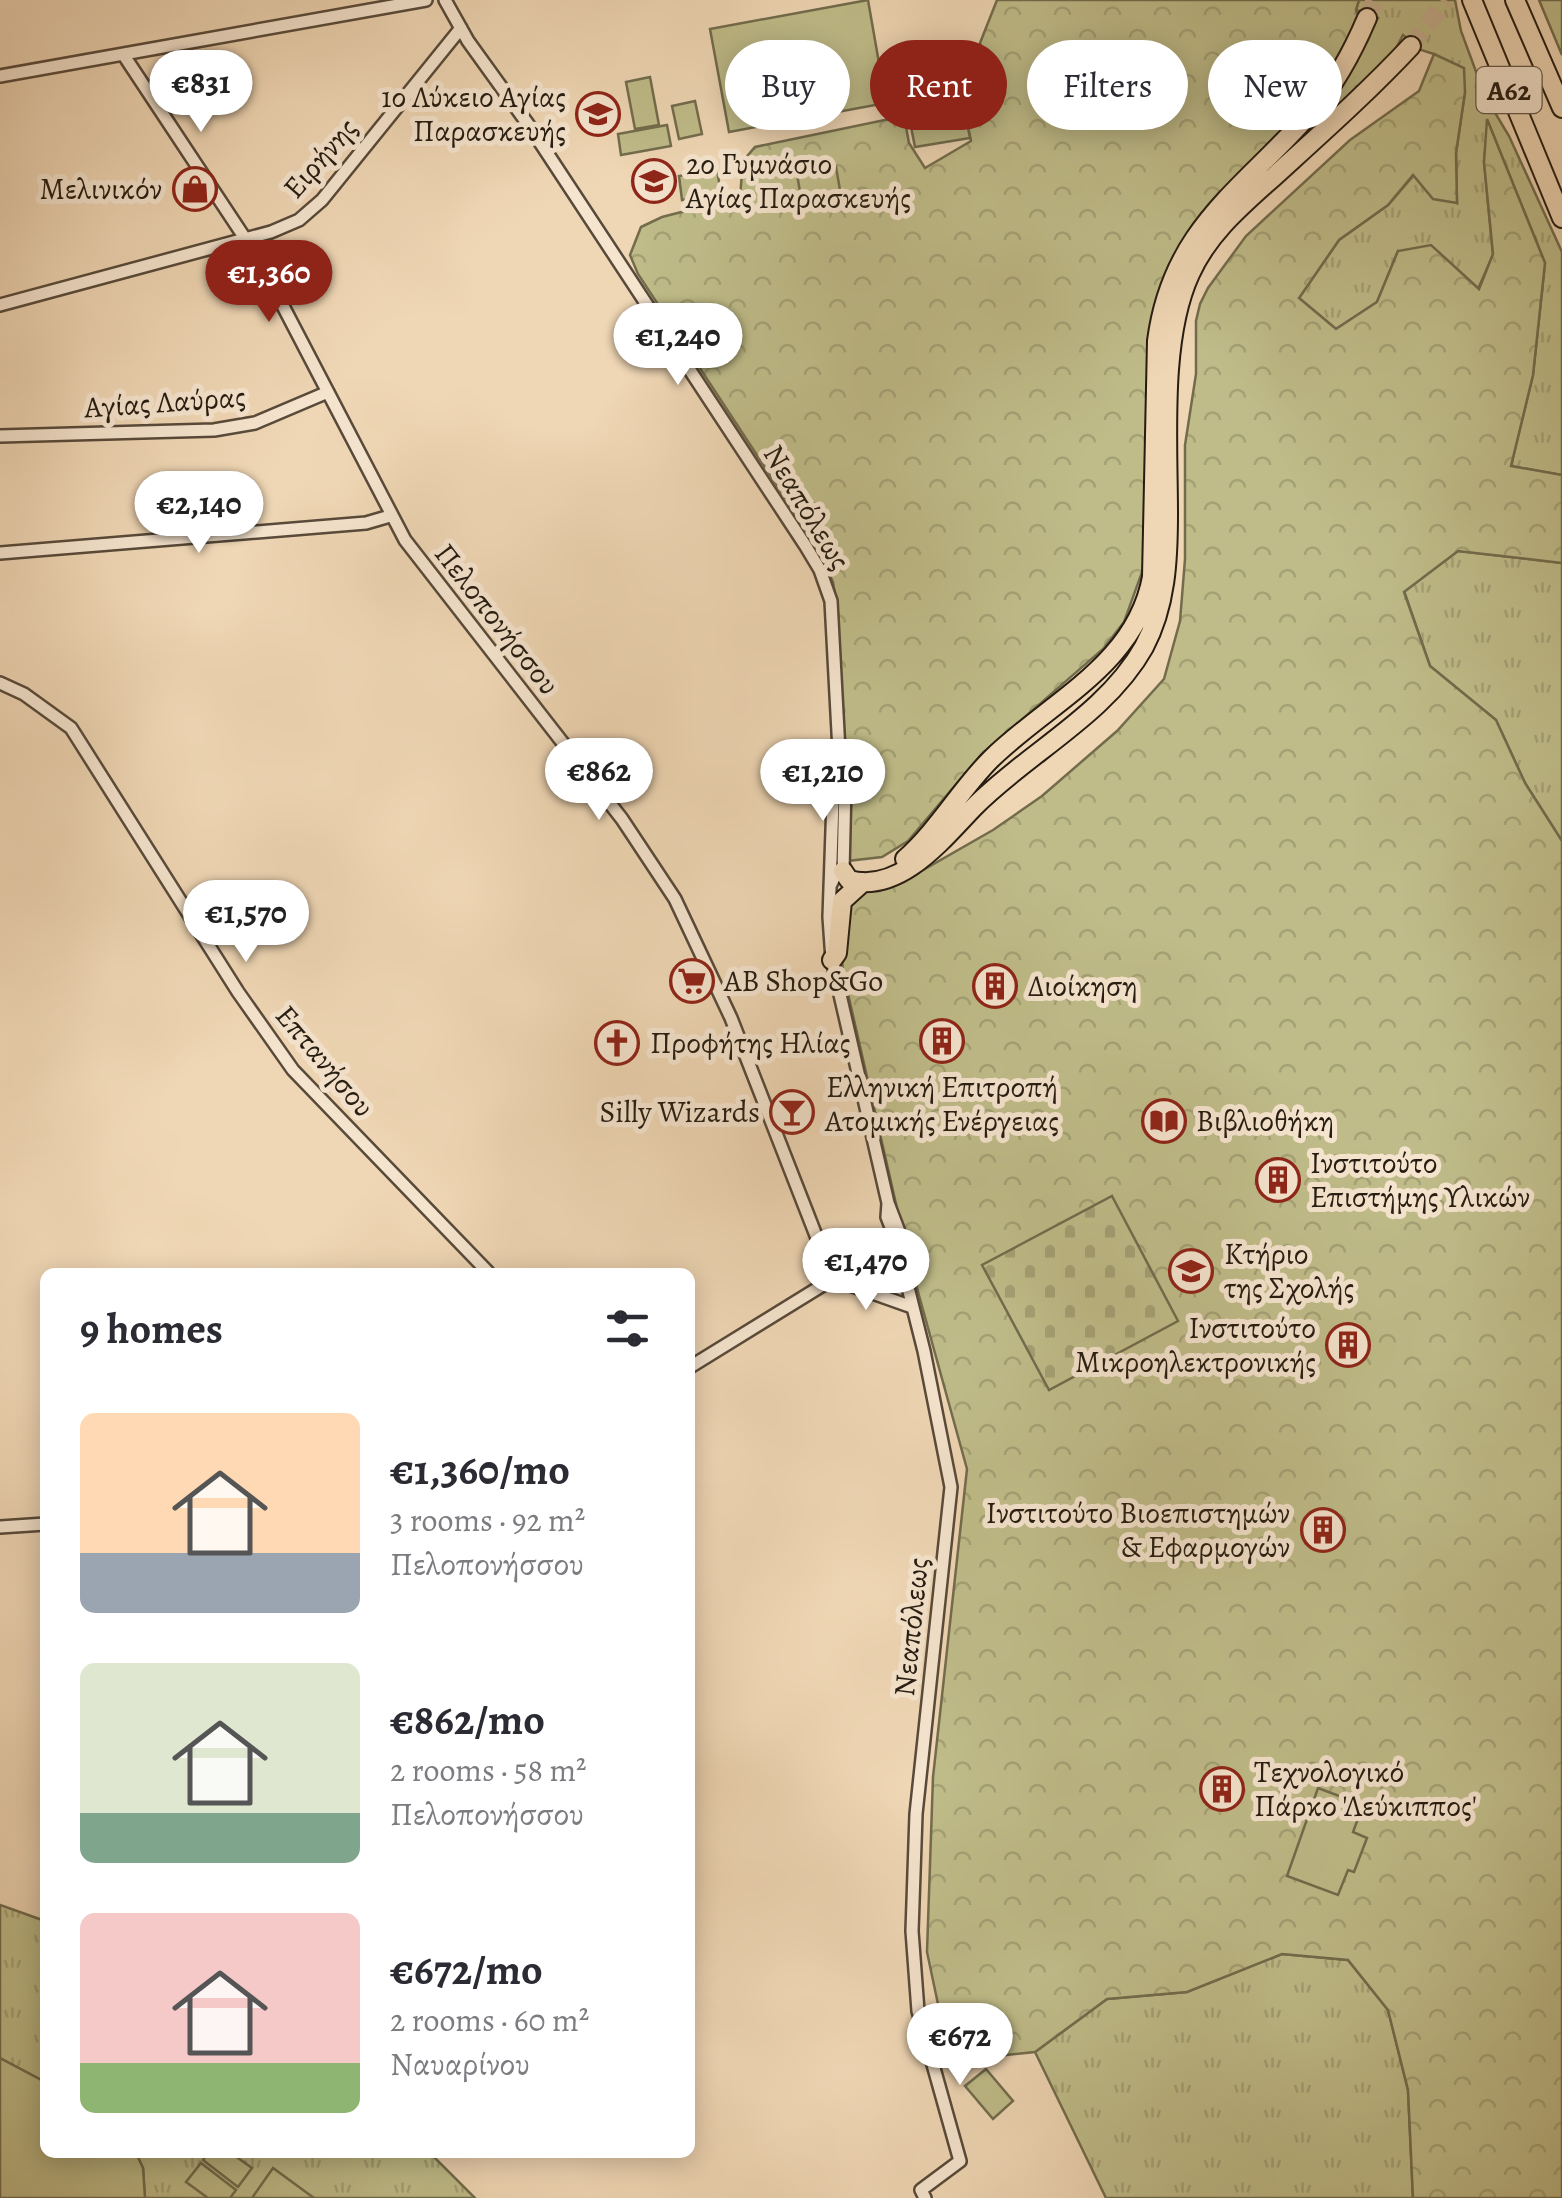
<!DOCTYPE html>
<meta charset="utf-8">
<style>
:root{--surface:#fff;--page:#f7f7f7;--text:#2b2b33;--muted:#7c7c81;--accent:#8f2418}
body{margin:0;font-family:Alegreya,serif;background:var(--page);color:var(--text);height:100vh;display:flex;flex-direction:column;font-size:38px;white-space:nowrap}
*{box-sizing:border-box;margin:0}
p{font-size:32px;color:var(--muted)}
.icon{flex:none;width:55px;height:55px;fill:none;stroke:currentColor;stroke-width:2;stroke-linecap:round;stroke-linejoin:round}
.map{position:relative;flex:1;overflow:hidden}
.sheet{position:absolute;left:40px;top:1268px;width:655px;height:890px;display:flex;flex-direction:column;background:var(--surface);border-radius:15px;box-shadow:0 5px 25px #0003}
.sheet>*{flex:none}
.guide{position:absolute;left:725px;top:40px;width:685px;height:90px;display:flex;gap:20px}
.price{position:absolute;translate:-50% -85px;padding:0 22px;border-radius:35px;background:#fff;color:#222;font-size:32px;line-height:65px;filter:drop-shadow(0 2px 5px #0008)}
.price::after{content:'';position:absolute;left:50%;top:60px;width:30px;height:22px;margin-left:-15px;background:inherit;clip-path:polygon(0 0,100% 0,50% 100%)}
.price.on{background:var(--accent);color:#fff}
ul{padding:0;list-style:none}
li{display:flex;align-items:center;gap:30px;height:250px;padding:0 40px}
li span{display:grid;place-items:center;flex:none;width:280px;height:200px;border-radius:15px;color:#555}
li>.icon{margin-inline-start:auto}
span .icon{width:120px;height:120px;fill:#fffc;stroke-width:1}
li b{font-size:42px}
h2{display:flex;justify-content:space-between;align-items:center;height:120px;padding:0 40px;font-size:42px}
.tag{padding:0 35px;border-radius:45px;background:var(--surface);box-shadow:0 5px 25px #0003;font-size:35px;line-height:90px}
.tag.on{background:var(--accent);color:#fff}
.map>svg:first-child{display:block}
.grass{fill:url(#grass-tufts);stroke:#726c4d;stroke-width:2.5}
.forest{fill:url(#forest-crowns);stroke:#726c4d;stroke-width:2.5}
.cemetery{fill:url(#cemetery-stones);stroke:#726c4d;stroke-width:2.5}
.garden{fill:#bfbc89;stroke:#726c4d;stroke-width:2.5}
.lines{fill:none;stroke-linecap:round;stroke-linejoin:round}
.motorway-tunnel{stroke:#c7b193;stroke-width:18;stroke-dasharray:18 9;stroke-linecap:butt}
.tertiary-casing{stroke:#584a3a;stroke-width:16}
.motorway-casing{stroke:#261c11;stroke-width:22}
.tertiary{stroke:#f5e4ce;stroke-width:11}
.motorway{stroke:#efd6b4;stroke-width:18}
.labels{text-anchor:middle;stroke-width:10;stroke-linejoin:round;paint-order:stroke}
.shield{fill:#f5e4ce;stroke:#64584a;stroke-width:2.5}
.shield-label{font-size:28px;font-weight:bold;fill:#261c11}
.poi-label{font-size:30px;fill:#261c11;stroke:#f5e4ce;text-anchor:start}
.street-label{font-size:30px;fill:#261c11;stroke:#f5e4ce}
</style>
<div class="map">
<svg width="1562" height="2198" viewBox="0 0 1562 2198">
<defs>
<pattern id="grass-tufts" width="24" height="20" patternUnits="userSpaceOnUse" patternTransform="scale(2.5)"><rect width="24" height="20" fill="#bfbc89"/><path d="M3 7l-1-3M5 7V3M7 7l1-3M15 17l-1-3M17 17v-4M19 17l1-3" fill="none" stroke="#a4a175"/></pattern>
<pattern id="forest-crowns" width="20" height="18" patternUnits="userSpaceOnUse" patternTransform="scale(2.5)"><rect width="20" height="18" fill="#bfbc89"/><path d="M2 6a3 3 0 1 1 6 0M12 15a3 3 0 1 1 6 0" fill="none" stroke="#a4a175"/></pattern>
<pattern id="cemetery-stones" width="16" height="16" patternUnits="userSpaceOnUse" patternTransform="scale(2.5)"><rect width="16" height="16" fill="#bfbc89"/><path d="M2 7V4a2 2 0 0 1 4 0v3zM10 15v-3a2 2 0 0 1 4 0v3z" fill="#a4a175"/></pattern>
</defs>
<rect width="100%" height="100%" fill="#efd6b4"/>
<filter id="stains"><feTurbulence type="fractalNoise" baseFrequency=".002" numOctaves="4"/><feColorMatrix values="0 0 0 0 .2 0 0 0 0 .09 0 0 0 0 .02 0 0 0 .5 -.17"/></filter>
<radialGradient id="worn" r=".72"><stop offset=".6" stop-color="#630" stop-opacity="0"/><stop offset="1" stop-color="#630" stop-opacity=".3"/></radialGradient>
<!-- grass -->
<path class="grass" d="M1359 0H1455L1461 31 1485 96 1509 136 1562 252V475L1511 466 1533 375 1545 263 1488 122 1484 162 1493 255 1478 289 1398 251 1377 302 1336 329 1299 298 1339 240 1388 205 1414 175 1457 203 1456 153 1465 92 1434 54 1421 50 1403 35 1391 58 1321 122 1315 119 1346 77 1378 18 1356 10Z
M1539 0H1562V55Z
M1458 551 1562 563V841L1525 783 1496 720 1430 666 1404 591Z
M884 1255 890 1261 896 1290 851 1274Z
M0 1905 45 1921V2082L0 2058Z
M1282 1954 1348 1960 1388 2010 1408 2090 1413 2198H1106L1035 2052 1107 1999 1187 1992Z
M136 2153H430L475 2198H145L143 2168Z"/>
<!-- forest -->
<path class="forest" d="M997 0H1359L1356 10 1358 15C1339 60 1315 97 1282 133 1245 174 1202 205 1176 255L1145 564 1124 622 1103 649 980 756 908 841 882 857 847 861 838 614 833 582 818 548 638 274 630 255 641 227 662 217 740 197 743 161 755 147 904 116 909 143 925 168 971 141 963 103 997 90 980 43Z
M1434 54 1464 68 1465 92 1456 153 1457 203 1433 199 1413 175 1388 205 1339 240 1299 298 1336 329 1377 302 1398 251 1431 245 1479 289 1493 254 1484 162 1487 119 1545 263 1533 375 1511 466 1562 475V563L1458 551 1404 592 1430 666 1496 720 1525 783 1562 841V2198H1413L1408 2090 1388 2010 1348 1960 1282 1954 1187 1992 1107 1999 1035 2052 950 2061 927 1952 933 1777 967 1469 907 1252 844 976 841 955 851 896 858 891 916 874 993 830 1042 796 1117 731 1164 679 1180 621 1185 559V445L1196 374V321L1200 304 1208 288 1246 236 1350 140 1419 91Z"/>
<!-- cemetery -->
<path class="cemetery" d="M1112 1196 1178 1321 1049 1390 982 1265Z"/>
<!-- garden -->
<path class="garden" d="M868 0 886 103 729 132 710 29Z
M650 77 659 125 635 129 626 82Z
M959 82 970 138 915 147 904 91Z
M695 101 702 134 679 139 672 106Z
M667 125 671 146 621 155 618 134Z
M836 167 840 190 801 198 797 174Z
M717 170 721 193 682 200 679 176Z
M1318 1788 1363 1805 1353 1832 1367 1838 1354 1872 1348 1870 1338 1895 1287 1876Z
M0 2058 45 2082V2152L136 2153 143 2168 145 2198H0Z
M986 2069 1013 2101 993 2119 965 2086Z
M208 2153H231L252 2168 238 2187 203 2160Z
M201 2163 236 2190 230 2198H208L186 2182Z
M273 2168 314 2198H252Z"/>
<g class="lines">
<!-- motorway-tunnel -->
<path class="motorway-tunnel" d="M1367 18 1375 0
M1411 46 1446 0"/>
<!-- tertiary casing -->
<g class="tertiary-casing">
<path id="tertiary" d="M445 0 468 41 530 127 805 545 820 570 831 601 840 770 845 786 843 871 835 876 830 886
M123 54 258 258 405 540 622 819 675 899 731 1018 833 1279
M0 76 426 0
M0 305 271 232 299 220 322 200 461 28
M0 436 214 430 255 423 328 392
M0 553 366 523 390 516
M0 683 24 694 71 728 238 992 293 1070 488 1272
M840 770 834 785 833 801 829 917 832 960 888 1203 898 1229 896 1240 887 1217 888 1203
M820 1246 863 1260
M833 1279 912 1307
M690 1367 896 1240 924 1351 951 1487 916 1814 912 1931 918 2011 960 2161 921 2190 925 2198
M0 1527 45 1524"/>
</g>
<!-- motorway casing -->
<g class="motorway-casing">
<path id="motorway" d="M1472 0 1562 218
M1515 0 1562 108
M905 859C938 830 960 790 991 759 1049 702 1136 665 1152 577L1157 341C1172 227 1244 189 1312 111 1336 83 1353 51 1367 18
M843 871 849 880C900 894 943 839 974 807 1027 753 1106 715 1144 647 1166 606 1168 559 1168 514 1168 441 1160 339 1190 274 1209 231 1246 202 1279 172 1324 131 1370 90 1411 46
M832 960 837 953 842 901 863 882"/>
</g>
<!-- tertiary -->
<use href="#tertiary" class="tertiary"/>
<!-- motorway -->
<use href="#motorway" class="motorway"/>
</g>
<!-- icons -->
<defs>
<g id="school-ring" transform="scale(2.25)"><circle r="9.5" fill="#f5e4ce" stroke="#8f2418" stroke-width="1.5"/><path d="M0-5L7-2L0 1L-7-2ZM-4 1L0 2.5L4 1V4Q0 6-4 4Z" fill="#8f2418"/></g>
<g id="shop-ring" transform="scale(2.25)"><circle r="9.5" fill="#f5e4ce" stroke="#8f2418" stroke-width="1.5"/><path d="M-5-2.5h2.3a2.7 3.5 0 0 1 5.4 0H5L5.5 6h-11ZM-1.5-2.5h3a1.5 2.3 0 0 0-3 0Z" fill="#8f2418"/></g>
<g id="supermarket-ring" transform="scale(2.25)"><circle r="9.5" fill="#f5e4ce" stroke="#8f2418" stroke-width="1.5"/><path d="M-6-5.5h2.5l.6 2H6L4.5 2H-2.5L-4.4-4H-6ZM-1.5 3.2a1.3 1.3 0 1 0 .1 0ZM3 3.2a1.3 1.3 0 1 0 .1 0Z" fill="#8f2418"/></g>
<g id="building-ring" transform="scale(2.25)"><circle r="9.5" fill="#f5e4ce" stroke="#8f2418" stroke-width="1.5"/><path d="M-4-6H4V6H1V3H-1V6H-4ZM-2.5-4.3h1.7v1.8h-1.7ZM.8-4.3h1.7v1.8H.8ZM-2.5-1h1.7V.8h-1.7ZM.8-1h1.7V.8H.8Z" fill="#8f2418"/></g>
<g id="church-ring" transform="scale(2.25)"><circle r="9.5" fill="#f5e4ce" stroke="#8f2418" stroke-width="1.5"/><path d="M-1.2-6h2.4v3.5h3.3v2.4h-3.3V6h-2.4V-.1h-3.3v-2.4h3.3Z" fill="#8f2418"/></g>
<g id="bar-ring" transform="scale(2.25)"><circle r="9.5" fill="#f5e4ce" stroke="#8f2418" stroke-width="1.5"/><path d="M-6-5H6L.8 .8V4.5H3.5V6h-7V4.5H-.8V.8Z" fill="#8f2418"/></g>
<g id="library-ring" transform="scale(2.25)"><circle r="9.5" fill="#f5e4ce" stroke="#8f2418" stroke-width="1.5"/><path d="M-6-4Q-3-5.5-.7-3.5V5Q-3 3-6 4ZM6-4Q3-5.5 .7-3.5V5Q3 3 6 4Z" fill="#8f2418"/></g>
</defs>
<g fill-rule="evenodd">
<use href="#school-ring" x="598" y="114"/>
<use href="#school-ring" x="654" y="181"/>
<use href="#shop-ring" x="195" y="189"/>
<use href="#supermarket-ring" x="692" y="981"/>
<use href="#building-ring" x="995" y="986"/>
<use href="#building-ring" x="942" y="1041"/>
<use href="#church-ring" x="617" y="1043"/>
<use href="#bar-ring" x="792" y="1112"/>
<use href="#library-ring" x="1164" y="1121"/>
<use href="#building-ring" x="1278" y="1180"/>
<use href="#school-ring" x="1191" y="1271"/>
<use href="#building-ring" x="1348" y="1345"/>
<use href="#building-ring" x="1323" y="1530"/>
<use href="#building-ring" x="1222" y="1789"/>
</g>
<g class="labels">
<!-- shield labels -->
<rect class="shield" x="1476.5" y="67" width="65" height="46" rx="8"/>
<g class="shield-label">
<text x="1509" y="100">Α62</text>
</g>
<!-- poi labels -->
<g class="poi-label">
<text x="566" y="107" text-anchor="end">1ο Λύκειο Αγίας<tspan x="566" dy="34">Παρασκευής</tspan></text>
<text x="686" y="174">2ο Γυμνάσιο<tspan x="686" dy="34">Αγίας Παρασκευής</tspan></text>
<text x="162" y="199" text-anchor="end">Μελινικόν</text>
<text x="724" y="991">ΑΒ Shop&amp;Go</text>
<text x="1028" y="996">Διοίκηση</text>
<text x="650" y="1053">Προφήτης Ηλίας</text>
<text x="942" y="1097" text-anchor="middle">Ελληνική Επιτροπή<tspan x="942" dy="34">Ατομικής Ενέργειας</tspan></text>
<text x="760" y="1122" text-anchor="end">Silly Wizards</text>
<text x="1196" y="1131">Βιβλιοθήκη</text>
<text x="1310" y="1173">Ινστιτούτο<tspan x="1310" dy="34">Επιστήμης Υλικών</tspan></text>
<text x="1224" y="1264">Κτήριο<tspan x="1224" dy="34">της Σχολής</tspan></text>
<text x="1316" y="1338" text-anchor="end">Ινστιτούτο<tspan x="1316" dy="34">Μικροηλεκτρονικής</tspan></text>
<text x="1290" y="1523" text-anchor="end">Ινστιτούτο Βιοεπιστημών<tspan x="1290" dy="34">&amp; Εφαρμογών</tspan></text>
<text x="1254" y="1782">Τεχνολογικό<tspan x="1254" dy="34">Πάρκο 'Λεύκιππος'</tspan></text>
</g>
<!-- street labels -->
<g class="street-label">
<text transform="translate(320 158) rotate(-49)" y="10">Ειρήνης</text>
<text transform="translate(165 402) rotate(-4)" y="10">Αγίας Λαύρας</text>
<text transform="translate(807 507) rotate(59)" y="10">Νεαπόλεως</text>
<text transform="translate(497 619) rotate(52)" y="10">Πελοπονήσσου</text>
<text transform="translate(325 1061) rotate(50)" y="10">Επτανήσου</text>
<text transform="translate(911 1627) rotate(-84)" y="10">Νεαπόλεως</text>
</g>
</g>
<rect width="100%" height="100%" filter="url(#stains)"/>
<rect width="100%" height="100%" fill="url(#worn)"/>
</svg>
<b class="price" style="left:201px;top:135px">€831</b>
<b class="price on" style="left:269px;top:325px">€1,360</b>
<b class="price" style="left:678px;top:388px">€1,240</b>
<b class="price" style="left:199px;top:556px">€2,140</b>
<b class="price" style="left:599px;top:823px">€862</b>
<b class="price" style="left:823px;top:824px">€1,210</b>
<b class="price" style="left:246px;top:965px">€1,570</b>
<b class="price" style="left:866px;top:1313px">€1,470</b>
<b class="price" style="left:960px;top:2088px">€672</b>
<div class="guide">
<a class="tag">Buy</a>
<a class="tag on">Rent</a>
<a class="tag">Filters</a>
<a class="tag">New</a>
</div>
<section class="sheet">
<h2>9 homes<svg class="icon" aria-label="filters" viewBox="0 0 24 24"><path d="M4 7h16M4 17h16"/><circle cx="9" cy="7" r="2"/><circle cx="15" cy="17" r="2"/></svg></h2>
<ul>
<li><span style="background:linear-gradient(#ffd9b3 70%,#9aa5b1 0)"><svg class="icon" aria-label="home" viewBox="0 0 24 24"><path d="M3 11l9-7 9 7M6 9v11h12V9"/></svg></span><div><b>€1,360/mo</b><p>3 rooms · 92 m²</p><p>Πελοπονήσσου</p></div></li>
<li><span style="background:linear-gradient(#dfe7d0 75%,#7fa58c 0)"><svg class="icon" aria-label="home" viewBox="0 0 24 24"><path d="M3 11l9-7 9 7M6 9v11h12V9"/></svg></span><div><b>€862/mo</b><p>2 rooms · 58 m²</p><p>Πελοπονήσσου</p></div></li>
<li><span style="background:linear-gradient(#f6c9c9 75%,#8fb573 0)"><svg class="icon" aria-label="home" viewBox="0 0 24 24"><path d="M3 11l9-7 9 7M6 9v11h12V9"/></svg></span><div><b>€672/mo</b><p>2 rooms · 60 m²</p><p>Ναυαρίνου</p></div></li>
</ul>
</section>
</div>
